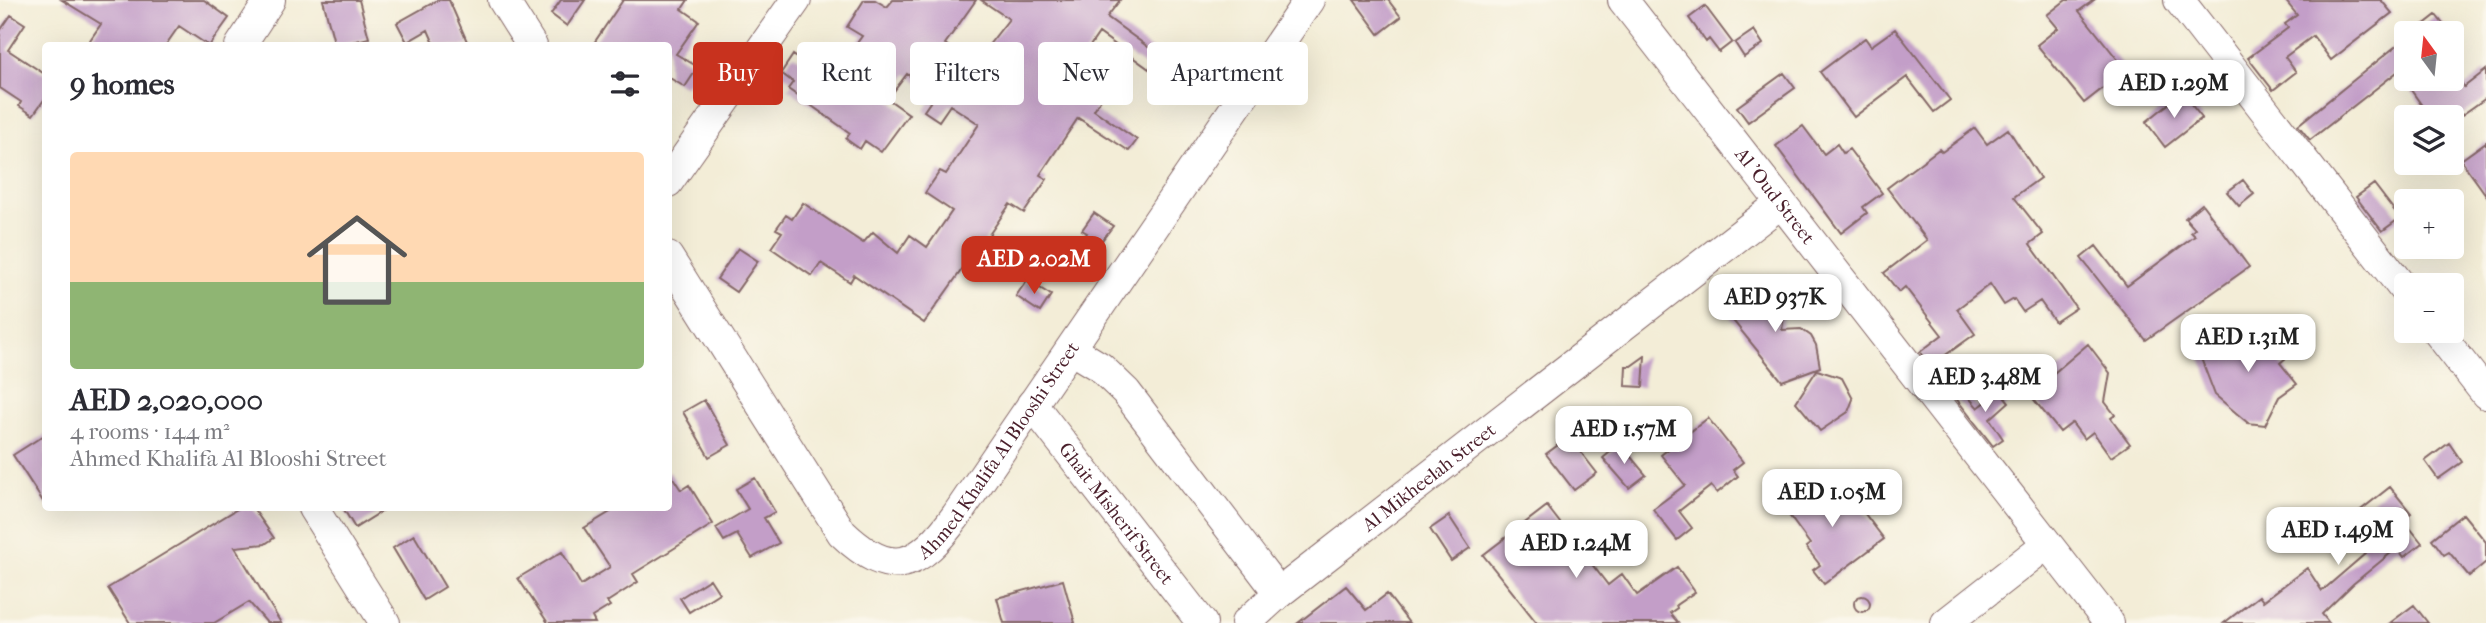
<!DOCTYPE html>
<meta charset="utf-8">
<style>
:root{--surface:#fff;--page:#f7f7f7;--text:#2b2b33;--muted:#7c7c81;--accent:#c8321e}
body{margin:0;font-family:"IM FELL French Canon",serif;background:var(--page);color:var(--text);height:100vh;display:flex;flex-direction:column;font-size:26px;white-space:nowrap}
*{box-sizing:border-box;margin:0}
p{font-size:23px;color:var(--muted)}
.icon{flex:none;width:38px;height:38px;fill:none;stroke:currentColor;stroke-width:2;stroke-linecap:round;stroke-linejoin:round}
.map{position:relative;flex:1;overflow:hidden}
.side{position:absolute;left:42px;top:42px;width:630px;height:469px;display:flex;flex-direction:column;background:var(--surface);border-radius:7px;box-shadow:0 7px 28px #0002}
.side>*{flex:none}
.guide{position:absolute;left:693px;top:42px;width:665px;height:63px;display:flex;gap:14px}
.needle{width:46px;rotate:345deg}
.tools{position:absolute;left:2394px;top:21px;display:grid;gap:14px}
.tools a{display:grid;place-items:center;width:70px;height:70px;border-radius:7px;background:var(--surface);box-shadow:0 7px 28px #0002;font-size:35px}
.price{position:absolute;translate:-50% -60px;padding:0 16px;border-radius:14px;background:#fff;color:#222;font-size:23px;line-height:46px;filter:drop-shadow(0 2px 4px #0008)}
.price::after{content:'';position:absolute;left:50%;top:42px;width:21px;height:16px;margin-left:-10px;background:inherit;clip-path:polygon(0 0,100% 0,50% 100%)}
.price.active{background:var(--accent);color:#fff}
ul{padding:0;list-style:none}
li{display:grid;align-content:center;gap:14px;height:371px;padding:0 28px}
li span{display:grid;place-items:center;height:217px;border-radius:7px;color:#555}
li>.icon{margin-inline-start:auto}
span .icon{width:126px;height:126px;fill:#fffc;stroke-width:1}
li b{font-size:30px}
h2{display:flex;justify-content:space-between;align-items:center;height:84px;padding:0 28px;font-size:30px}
.tag{padding:0 24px;border-radius:7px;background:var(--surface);box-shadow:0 7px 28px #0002;font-size:24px;line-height:63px}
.tag.active{background:var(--accent);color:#fff}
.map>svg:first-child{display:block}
.building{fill:#c39ec8}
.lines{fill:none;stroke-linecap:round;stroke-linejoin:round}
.minor-casing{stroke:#856767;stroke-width:32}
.minor{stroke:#fff;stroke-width:30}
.labels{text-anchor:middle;stroke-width:5;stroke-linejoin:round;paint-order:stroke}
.street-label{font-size:19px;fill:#4a1f2b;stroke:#fbf7ec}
</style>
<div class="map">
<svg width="2486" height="623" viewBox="0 0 2486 623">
<rect width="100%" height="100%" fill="#fbf7ec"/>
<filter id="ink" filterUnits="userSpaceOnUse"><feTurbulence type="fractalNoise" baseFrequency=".0143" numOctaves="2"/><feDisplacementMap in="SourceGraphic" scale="14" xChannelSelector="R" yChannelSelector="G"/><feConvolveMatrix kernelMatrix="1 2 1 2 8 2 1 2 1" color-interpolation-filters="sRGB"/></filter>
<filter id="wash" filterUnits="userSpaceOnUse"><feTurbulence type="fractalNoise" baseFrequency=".00686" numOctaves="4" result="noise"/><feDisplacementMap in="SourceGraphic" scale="28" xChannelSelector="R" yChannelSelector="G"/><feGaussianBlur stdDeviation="1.57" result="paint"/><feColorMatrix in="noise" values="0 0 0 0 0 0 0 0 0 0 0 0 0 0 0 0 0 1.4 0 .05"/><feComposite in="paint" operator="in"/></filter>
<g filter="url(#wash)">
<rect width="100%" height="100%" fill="#f3edd7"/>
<g id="blocks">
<!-- building -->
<path class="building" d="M62 0H204L229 18 209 46 179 26 165 46H86L101 24Z
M323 0H359L369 38 335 46Z
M438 0H449L469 46H435L428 30 407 42 397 23Z
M561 0H585L567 26 551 14Z
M623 0H688L682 9 699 21 676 54 698 67 685 87 668 77V46H592Z
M864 0H875L887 7 893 0H976L945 44 974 64 1009 19 981 0H1120L1107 17 1159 55 1149 69 1099 33 1079 62 1111 82 1094 110 1137 140 1129 151 1078 118 1040 175 1047 179 1024 213 1010 204 978 251 988 257 977 273 965 265 924 323 854 275 850 282 821 263 812 276 771 248 782 232 776 229 786 215 792 219 803 203 863 243 873 232 898 253 910 235 927 247 952 211 925 193 940 171 946 174 979 124 950 105 939 121 924 111 935 95 907 74 888 99 909 114 881 152 865 141 860 149 846 139 850 133 788 89 793 82 781 73 793 55 806 64 817 48 841 65 862 36 847 27Z
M1354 0H1388L1401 17 1379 34Z
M2066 0H2094L2079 11 2126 70 2084 103 2037 45 2058 28 2047 15Z
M2285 0H2381L2392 13 2331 60 2313 36 2285 57 2296 72 2273 90 2248 58 2288 28 2285 24 2297 15Z
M1705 6 1732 42 1719 52 1709 39 1706 42 1689 18Z
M11 15 25 24 8 50 46 75V97L33 115 19 106 21 102 0 88V31Z
M2436 15 2450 33H2413Z
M1895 29 1950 100 1934 112 1907 77 1854 117 1820 72 1865 38 1871 46Z
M1754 30 1763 44 1744 57 1735 43Z
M2406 38V65L2310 140 2298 125Z
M2486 70V98L2459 117H2430L2411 90 2427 79H2459L2464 87Z
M1784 73 1795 88 1748 122 1737 107Z
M2182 93 2202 118 2165 147 2146 122Z
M1803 126 1824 154 1837 144 1843 153 1849 149 1882 193 1863 207 1867 213 1841 233 1776 146Z
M1975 128 1987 144 2008 129 2040 178 2014 197 2043 234 2030 244 2076 308 2055 322 2040 301 2023 312 2014 299 2004 305 1990 284 1957 309 1975 334 1930 366 1920 352 1942 335 1905 287 1899 292 1884 273 1927 240 1887 188 1939 149 1942 152Z
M2486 142V195L2461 160Z
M2243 180 2254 194 2239 206 2227 192Z
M2374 184 2400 218 2382 231 2356 197Z
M2202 204 2249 267 2146 340 2081 258 2096 246 2127 286 2195 236 2191 232 2195 229 2185 218Z
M1094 213 1113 226 1086 261 1073 252 1087 233 1082 230Z
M738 248 758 261 736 292 717 279Z
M1027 280 1051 295 1040 312 1016 296Z
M1758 287 1772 290 1781 299 1785 309 1782 330 1801 329 1811 336 1816 345 1820 367 1782 381 1730 317 1742 295Z
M2250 328 2264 347 2277 336 2292 353 2280 363 2297 384 2279 397 2265 425 2248 423 2215 395 2199 353 2202 341 2235 340Z
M2088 344 2110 373 2105 402 2115 415 2111 418 2130 444 2111 457 2093 432 2084 439 2072 423 2060 432 2018 380 2030 370 2041 384Z
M1645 356 1643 387 1625 386 1626 366H1631Z
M1817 370 1842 378 1853 399 1848 412 1820 431 1796 402Z
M1963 391 1978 408 2000 391 2009 402 1990 419 2003 439 1993 446 1955 397Z
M704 400 730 445 709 457 683 412Z
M1708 418 1743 462 1733 470 1738 476 1717 493 1711 486 1679 511 1692 528 1677 540 1653 509 1685 485 1661 455Z
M46 434V506L13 455Z
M1569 437 1597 473 1574 490 1546 454Z
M2449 443 2462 462 2438 479 2425 461Z
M1620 444 1646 475 1629 488 1603 458Z
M668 470 681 490 689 485 713 524 633 574 638 582 607 602 610 606 592 617 595 623H548L518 578 562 552 581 585 610 567 584 528 617 508H668Z
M755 478 775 512 764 518 779 543 752 558 737 534 724 541 716 528 748 509 736 489Z
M1808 481 1826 504 1846 489 1884 539 1824 584 1813 570 1820 565 1806 547 1810 544 1780 503Z
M2390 487 2411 513 2403 519 2422 543 2404 557 2397 548 2353 584 2322 614 2329 623H2224L2259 596 2263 601 2307 568 2322 591 2366 553 2343 524Z
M1547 506 1608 585 1622 574 1637 595 1677 567 1695 592 1676 605 1677 608 1670 613 1678 623H1537L1483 555Z
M239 508H253L274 538 265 544 235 547 281 623H267L249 602 214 623H130L108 588Z
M343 508H387L355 528Z
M2463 514 2486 542V562L2469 576 2449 552 2444 555 2432 539Z
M1449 516 1470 548 1451 561 1430 529Z
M414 535 445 587 424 600 393 548Z
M710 579 719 593 689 612 680 598Z
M1063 580 1075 623H1004L997 598Z
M1346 586 1366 610 1387 594 1409 623H1298Z
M1854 604a8 8 0 1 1 16 0a8 8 0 1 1-16 0Z
M2414 605 2428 623H2390Z"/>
</g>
</g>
<g filter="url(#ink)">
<use href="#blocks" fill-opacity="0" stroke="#856767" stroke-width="2"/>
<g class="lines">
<!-- minor casing -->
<g class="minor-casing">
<g id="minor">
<path d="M503 0 532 46"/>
<path id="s1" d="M1623 0 2109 623"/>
<path d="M2179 0 2406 292"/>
<path d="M240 46 270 0"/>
<path d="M668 182 796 0"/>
<path id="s2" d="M668 257 842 533C892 581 919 567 956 516L1309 0"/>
<path d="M2437 331 2486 394"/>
<path d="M1072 350 1100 367 1126 392 1279 593"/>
<path id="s3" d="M1032 404 1202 623"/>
<path d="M313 508 385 623"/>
<path id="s4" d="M1246 623 1279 593 1781 203"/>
<path d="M1946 623 2047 544"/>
</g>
</g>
<!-- minor -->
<use href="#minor" class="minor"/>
</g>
</g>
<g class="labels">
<!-- street labels -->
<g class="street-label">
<text dy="7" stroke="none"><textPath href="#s1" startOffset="248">Al 'Oud Street</textPath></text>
<text dy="7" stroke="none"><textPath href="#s2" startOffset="546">Ahmed Khalifa Al Blooshi Street</textPath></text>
<text dy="7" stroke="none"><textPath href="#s4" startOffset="234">Al Mikheelah Street</textPath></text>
<text dy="7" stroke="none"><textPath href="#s3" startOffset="138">Ghait Misherif Street</textPath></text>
</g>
</g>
</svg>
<div class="tools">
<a><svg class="needle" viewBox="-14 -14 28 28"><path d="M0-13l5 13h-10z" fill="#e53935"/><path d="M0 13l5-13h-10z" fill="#7c7c81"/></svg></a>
<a><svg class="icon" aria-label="layers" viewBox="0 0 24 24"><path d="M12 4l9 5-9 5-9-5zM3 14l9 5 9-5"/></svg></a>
<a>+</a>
<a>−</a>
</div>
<b class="price" style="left:2174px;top:120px">AED 1.29M</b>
<b class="price active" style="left:1034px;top:296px">AED 2.02M</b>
<b class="price" style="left:1775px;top:334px">AED 937K</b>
<b class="price" style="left:2248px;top:374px">AED 1.31M</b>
<b class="price" style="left:1985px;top:414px">AED 3.48M</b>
<b class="price" style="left:1624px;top:466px">AED 1.57M</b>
<b class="price" style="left:1832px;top:529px">AED 1.05M</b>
<b class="price" style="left:2338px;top:567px">AED 1.49M</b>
<b class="price" style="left:1576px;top:580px">AED 1.24M</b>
<div class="guide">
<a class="tag active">Buy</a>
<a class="tag">Rent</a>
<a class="tag">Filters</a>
<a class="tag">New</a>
<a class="tag">Apartment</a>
</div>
<section class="side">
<h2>9 homes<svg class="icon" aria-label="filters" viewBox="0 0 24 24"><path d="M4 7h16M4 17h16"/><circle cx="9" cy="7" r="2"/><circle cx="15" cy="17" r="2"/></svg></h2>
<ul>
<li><span style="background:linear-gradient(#ffd9b3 60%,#8fb573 0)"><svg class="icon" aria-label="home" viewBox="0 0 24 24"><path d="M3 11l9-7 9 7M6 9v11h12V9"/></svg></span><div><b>AED 2,020,000</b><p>4 rooms · 144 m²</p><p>Ahmed Khalifa Al Blooshi Street</p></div></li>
</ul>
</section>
</div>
